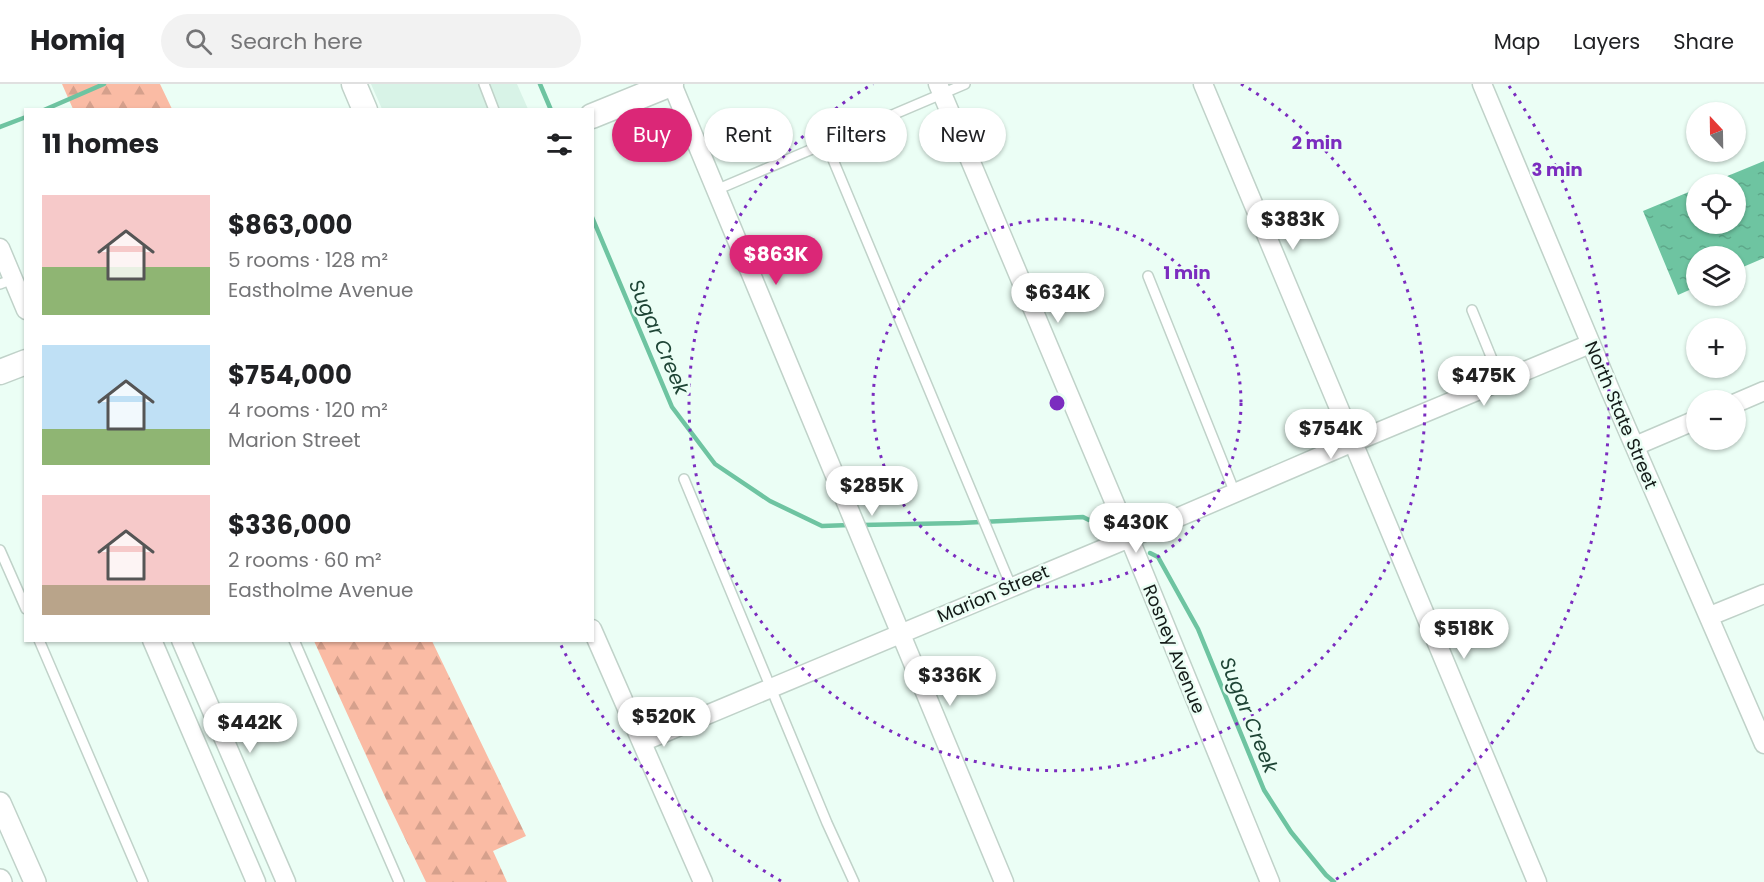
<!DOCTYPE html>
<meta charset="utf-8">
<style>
:root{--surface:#fff;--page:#f2f2f2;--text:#202124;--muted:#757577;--line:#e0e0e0;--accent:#db2777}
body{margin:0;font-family:Poppins,sans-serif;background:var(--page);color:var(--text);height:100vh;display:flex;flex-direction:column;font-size:22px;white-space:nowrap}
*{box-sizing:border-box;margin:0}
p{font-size:20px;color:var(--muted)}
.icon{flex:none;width:33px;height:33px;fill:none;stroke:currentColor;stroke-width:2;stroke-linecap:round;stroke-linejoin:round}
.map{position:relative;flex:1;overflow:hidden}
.details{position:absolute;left:24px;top:24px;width:570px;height:534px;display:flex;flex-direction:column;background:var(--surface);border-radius:0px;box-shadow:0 2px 4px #0004}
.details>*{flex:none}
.banner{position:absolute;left:612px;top:24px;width:570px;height:54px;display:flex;gap:12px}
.needle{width:39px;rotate:338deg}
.buttons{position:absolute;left:1686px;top:18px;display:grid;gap:12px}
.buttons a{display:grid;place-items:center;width:60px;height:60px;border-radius:50%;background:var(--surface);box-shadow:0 2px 4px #0004;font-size:30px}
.price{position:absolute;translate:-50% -51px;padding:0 14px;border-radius:21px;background:#fff;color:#222;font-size:20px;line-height:39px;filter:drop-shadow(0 2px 3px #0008)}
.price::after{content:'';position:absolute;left:50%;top:36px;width:18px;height:14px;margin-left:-9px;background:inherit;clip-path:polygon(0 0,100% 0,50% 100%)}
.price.on{background:var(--accent);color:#fff}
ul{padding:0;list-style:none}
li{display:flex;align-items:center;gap:18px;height:150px;padding:0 18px}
li span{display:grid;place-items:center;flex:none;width:168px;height:120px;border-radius:0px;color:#555}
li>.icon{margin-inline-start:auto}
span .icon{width:72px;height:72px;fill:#fffc;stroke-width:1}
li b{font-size:26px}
h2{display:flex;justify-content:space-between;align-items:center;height:72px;padding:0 18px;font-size:26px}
.chip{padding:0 21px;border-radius:27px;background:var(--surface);box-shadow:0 2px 4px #0004;font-size:21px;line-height:54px}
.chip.on{background:var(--accent);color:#fff}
header{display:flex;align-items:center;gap:36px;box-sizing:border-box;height:84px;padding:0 30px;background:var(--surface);border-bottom:2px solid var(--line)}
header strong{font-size:28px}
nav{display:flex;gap:33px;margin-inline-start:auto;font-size:21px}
.search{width:420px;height:54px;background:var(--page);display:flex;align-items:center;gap:15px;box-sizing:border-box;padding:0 21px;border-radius:33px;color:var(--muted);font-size:22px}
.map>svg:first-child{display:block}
.built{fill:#d8f3e7}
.forest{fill:url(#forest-firs)}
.water{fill:url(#water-ripples)}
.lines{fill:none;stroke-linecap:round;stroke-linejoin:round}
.stream{stroke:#6ec4a1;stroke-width:4.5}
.service-casing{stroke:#c0d2c9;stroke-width:12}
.minor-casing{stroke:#c0d2c9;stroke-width:21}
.tertiary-casing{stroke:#c0d2c9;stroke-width:24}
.secondary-casing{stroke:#c0d2c9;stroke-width:27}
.service{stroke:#fff;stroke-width:9}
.minor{stroke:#fff;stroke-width:18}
.tertiary{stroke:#fff;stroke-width:21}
.secondary{stroke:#fff;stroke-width:24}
.ring{fill:none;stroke:#7b2cbf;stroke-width:3;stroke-dasharray:3 6}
.labels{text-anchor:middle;stroke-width:5;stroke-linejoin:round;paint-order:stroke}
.street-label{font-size:18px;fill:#141b18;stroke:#ebfef5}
.water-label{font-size:20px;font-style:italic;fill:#1f4536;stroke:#ebfef5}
.centre{fill:#7b2cbf;stroke:#ebfef5;stroke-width:3}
.ring-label{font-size:18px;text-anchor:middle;font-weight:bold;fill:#7b2cbf;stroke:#ebfef5;stroke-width:5;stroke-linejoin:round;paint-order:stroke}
</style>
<header>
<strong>Homiq</strong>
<div class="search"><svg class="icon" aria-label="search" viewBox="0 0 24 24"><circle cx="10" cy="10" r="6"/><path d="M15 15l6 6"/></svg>Search here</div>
<nav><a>Map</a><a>Layers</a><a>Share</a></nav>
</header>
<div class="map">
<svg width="1764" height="798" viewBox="0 0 1764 798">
<defs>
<pattern id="forest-firs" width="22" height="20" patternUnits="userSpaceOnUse" patternTransform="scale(1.5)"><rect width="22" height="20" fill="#fabba4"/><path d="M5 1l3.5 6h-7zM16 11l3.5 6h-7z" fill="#d5a08c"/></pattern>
<pattern id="water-ripples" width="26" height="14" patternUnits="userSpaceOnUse" patternTransform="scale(1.5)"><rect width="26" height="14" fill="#6ec4a1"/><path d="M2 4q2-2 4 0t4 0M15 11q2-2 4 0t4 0" fill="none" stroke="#5ea88a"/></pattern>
</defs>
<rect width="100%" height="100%" fill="#ebfef5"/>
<!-- built -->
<path class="built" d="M371 0H517L528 25H382Z"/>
<!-- forest -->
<path class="forest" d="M62 0H160L172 25H73Z
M314 557H432L526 752 493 767 507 798H426L386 715Z"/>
<!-- water -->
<path class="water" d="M1764 77V174L1736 186V172H1696V203L1678 211 1643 127 1696 105V140H1736V100H1708Z"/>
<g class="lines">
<!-- stream -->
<path class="stream" d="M540 0 551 26
M44 26 104 0
M0 43 26 33
M592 133 672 323 715 380 770 417 822 442 850 441
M862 441 960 439 1083 433 1089 436
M1150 469 1158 473 1198 545 1264 706 1291 748 1326 791 1334 798"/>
<!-- service casing -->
<g class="service-casing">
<path id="service" d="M484 0 494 26
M826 59 1011 502
M716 106 965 0
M1148 192 1235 409
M0 200 13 195
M1472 226 1501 297
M684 395 827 739 854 798
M0 466 26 525
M39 556 143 798
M294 556 399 798"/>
</g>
<!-- minor casing -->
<g class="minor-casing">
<path id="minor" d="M672 0 1004 798
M938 0 1129 453 1270 798
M1203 0 1349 348
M1482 0 1611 308 1764 660
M0 164 26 226
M1736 319 1764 307
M1364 354 1590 260
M1635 362 1696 336
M1357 368 1537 798
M1710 532 1764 510
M592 545 703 798
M152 556 256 798
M181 556 286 798
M642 658 1151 445 1344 362"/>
</g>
<!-- tertiary casing -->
<g class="tertiary-casing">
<path id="tertiary" d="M0 719 35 798
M0 796 1 798"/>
</g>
<!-- secondary casing -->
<g class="secondary-casing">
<path id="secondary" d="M354 0 365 26
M592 32 671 0
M0 288 26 278"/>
</g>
<!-- service -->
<use href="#service" class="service"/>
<!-- minor -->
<use href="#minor" class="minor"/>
<!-- tertiary -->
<use href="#tertiary" class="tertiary"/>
<!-- secondary -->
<use href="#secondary" class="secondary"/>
</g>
<!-- distance rings -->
<g class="ring">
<circle cx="1057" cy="319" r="184"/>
<path d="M1241 0A368 368 0 1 1 873 0"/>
<path d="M781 797A552 552 0 0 1 559 557M1509 2A552 552 0 0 1 1333 797"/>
</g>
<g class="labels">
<!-- street labels -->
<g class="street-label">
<text transform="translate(1621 331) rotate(67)" y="6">North State Street</text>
<text transform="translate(993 510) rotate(-23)" y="6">Marion Street</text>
<text transform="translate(1174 565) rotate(68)" y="6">Rosney Avenue</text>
</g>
<!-- water labels -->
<g class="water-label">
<text transform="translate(659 253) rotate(67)" y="7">Sugar Creek</text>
<text transform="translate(1249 631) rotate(68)" y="7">Sugar Creek</text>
</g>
</g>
<circle cx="1057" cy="319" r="9" class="centre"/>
<g class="ring-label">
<text x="1317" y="65">2 min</text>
<text x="1557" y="92">3 min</text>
<text x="1187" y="195">1 min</text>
</g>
</svg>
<div class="buttons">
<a><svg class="needle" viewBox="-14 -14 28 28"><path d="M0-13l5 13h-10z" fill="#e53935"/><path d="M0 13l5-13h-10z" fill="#757577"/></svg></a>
<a><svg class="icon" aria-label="locate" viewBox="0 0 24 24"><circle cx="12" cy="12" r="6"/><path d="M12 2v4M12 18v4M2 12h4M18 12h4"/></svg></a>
<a><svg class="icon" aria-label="layers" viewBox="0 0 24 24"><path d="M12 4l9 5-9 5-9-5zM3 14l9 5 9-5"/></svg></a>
<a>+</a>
<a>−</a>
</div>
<b class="price" style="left:1293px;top:167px">$383K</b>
<b class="price on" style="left:776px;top:202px">$863K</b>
<b class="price" style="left:1058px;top:240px">$634K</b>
<b class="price" style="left:1484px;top:323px">$475K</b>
<b class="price" style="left:1331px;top:376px">$754K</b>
<b class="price" style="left:872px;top:433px">$285K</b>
<b class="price" style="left:1136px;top:470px">$430K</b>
<b class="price" style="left:1464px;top:576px">$518K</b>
<b class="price" style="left:950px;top:623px">$336K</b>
<b class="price" style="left:664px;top:664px">$520K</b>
<b class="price" style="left:250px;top:670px">$442K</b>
<div class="banner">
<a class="chip on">Buy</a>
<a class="chip">Rent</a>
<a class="chip">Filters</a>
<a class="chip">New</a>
</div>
<section class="details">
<h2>11 homes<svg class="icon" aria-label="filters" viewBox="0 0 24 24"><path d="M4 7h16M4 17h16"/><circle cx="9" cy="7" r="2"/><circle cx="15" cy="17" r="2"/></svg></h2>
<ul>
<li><span style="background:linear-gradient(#f6c9c9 60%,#8fb573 0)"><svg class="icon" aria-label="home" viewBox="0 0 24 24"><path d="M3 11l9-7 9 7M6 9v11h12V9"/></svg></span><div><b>$863,000</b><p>5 rooms · 128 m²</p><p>Eastholme Avenue</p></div></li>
<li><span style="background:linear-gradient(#bfe0f5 70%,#8fb573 0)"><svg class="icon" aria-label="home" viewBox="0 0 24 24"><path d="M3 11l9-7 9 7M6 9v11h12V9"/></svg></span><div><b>$754,000</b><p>4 rooms · 120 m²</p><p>Marion Street</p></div></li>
<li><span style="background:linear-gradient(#f6c9c9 75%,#b9a48a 0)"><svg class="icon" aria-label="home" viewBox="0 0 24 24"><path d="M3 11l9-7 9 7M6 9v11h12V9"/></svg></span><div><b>$336,000</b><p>2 rooms · 60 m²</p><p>Eastholme Avenue</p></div></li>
</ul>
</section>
</div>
